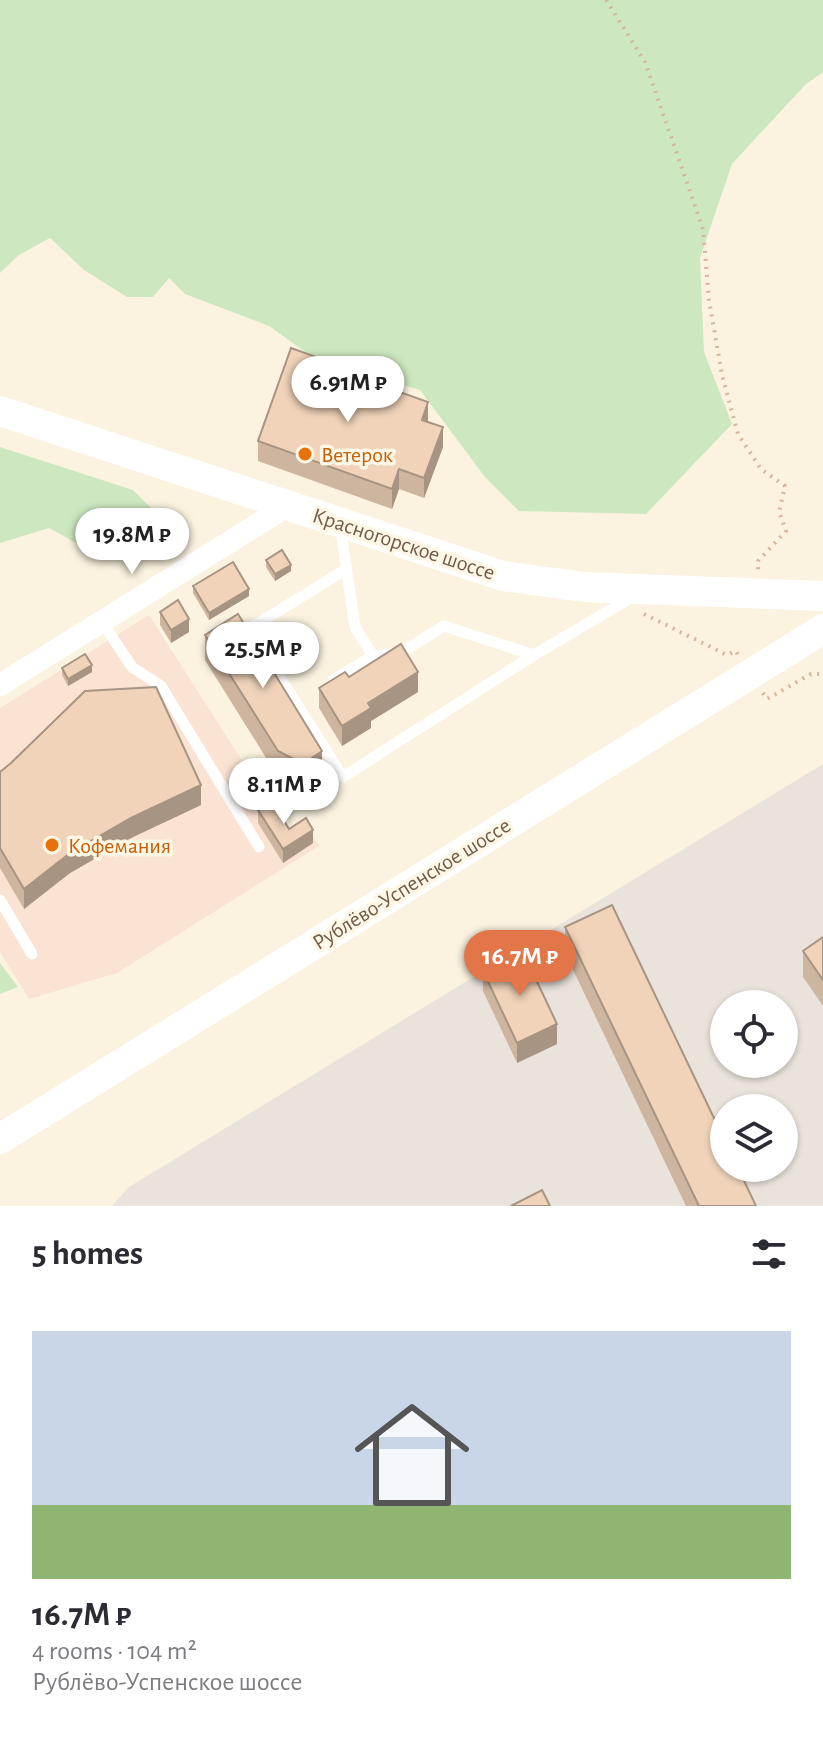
<!DOCTYPE html>
<meta charset="utf-8">
<style>
:root{--surface:#fff;--page:#f2f2f3;--text:#2b2b33;--muted:#7c7c81;--line:#e1e1e2;--accent:#e27648}
body{margin:0;font-family:"Alegreya Sans",sans-serif;background:var(--page);color:var(--text);height:100vh;display:flex;flex-direction:column;font-size:30px;white-space:nowrap}
*{box-sizing:border-box;margin:0}
p{font-size:26px;color:var(--muted)}
.icon{flex:none;width:44px;height:44px;fill:none;stroke:currentColor;stroke-width:2;stroke-linecap:round;stroke-linejoin:round}
.map{position:relative;height:1206px;overflow:hidden}
.details{display:flex;flex-direction:column;background:var(--surface);flex:1}
.details>*{flex:none}
.tools{position:absolute;left:710px;top:990px;display:grid;gap:16px}
.tools a{display:grid;place-items:center;width:88px;height:88px;border-radius:50%;background:var(--surface);box-shadow:0 2px 6px #0004;font-size:40px}
.price{position:absolute;translate:-50% -68px;padding:0 18px;border-radius:28px;background:#fff;color:#222;font-size:26px;line-height:52px;filter:drop-shadow(0 2px 4px #0008)}
.price::after{content:'';position:absolute;left:50%;top:48px;width:24px;height:18px;margin-left:-12px;background:inherit;clip-path:polygon(0 0,100% 0,50% 100%)}
.price.active{background:var(--accent);color:#fff}
ul{padding:0;list-style:none}
li{display:grid;align-content:center;gap:16px;height:424px;padding:0 32px}
li+li{border-top:2px solid var(--line)}
li span{display:grid;place-items:center;height:248px;border-radius:0px;color:#555}
li>.icon{margin-inline-start:auto}
span .icon{width:144px;height:144px;fill:#fffc;stroke-width:1}
li b{font-size:34px}
h2{display:flex;justify-content:space-between;align-items:center;height:96px;padding:0 32px;font-size:34px}
.map>svg:first-child{display:block}
.commercial{fill:#fbe3d4}
.industrial{fill:#eae3dc;fill-rule:evenodd}
.green{fill:#cde8c0}
.lines{fill:none;stroke-linecap:round;stroke-linejoin:round}
.path{stroke:#d4b69c;stroke-width:4;stroke-dasharray:2 6;stroke-linecap:butt}
.lane{stroke:#fff;stroke-width:11}
.street{stroke:#fff;stroke-width:22}
.secondary{stroke:#fff;stroke-width:30}
.wall{fill:#ceb59f}
.shaded-wall{fill:#a89482}
.building{fill:#f0d3b9;stroke:#a89482;stroke-width:2}
.food-dot{fill:#e8710a;stroke:#fef7e6;stroke-width:3}
.labels{text-anchor:middle;stroke-width:7;stroke-linejoin:round;paint-order:stroke}
.food-label{font-size:22px;fill:#c56008;stroke:#fef7e6;text-anchor:start}
.street-label{font-size:22px;fill:#715a48;stroke:#fef7e6}
</style>
<div class="map">
<svg width="823" height="1206" viewBox="0 0 823 1206">
<rect width="100%" height="100%" fill="#fbf3e0"/>
<!-- commercial -->
<path class="commercial" d="M149 615 291 837 307 828 319 846 117 973 29 999 0 952V708Z"/>
<!-- industrial -->
<path class="industrial" d="M823 764V1206H112L129 1187ZM724 1004H784V1064H724ZM724 1108H784V1168H724Z"/>
<!-- green -->
<path class="green" d="M0 0H823V72L805 85 732 164 700 258 704 352 732 424 646 514 519 511 485 477 420 390 315 359 269 326 185 294 169 278 153 297H127L84 270 50 238 19 255 0 273Z
M0 447 133 490 159 516 154 533 100 556 49 528 0 543Z
M0 963 18 987 0 994Z"/>
<g class="lines">
<!-- path -->
<path class="path" d="M606 0 645 62 703 229 709 300 722 375 738 434 761 469 785 486 779 512 786 531 758 561V570
M644 614 727 655 736 651 738 655
M763 693 767 699 811 674H823"/>
<!-- lane -->
<path class="lane" d="M340 525 355 627 373 656
M345 570 249 629 343 777 534 655 634 596
M102 622 132 667 161 686 259 847
M333 680 373 656 400 653 444 626 534 655
M0 900 32 954"/>
<!-- street -->
<path class="street" d="M0 685 289 505"/>
<!-- secondary -->
<path class="secondary" d="M0 411 503 576 584 587 823 596
M0 1139 823 629"/>
</g>
<!-- wall -->
<path class="wall" d="M350 389 349 394 428 422 443 447 424 498 399 489 392 509 258 461V441Z
M266 560 291 571 275 581 266 567Z
M193 586 249 596 209 620 193 593Z
M160 612 189 632 171 643 160 625Z
M205 635 322 777 303 790 278 777 205 660Z
M62 668 92 672 68 686 62 675Z
M349 677 418 692 371 721V728L342 746 319 708V688Z
M11 763 201 805 131 838 70 873 24 909 0 868V772Z
M258 810 289 829 313 843 283 863 258 823Z
M565 927 756 1206H686L565 953Z
M823 937V1006L803 977V951Z
M483 971 557 1044 517 1063 483 991Z"/>
<!-- shaded-wall -->
<path class="shaded-wall" d="M350 369V389L342 412V392Z
M428 402V422L422 420Z
M443 427V447L424 498V478Z
M399 469V489L392 509V489Z
M291 565V571L275 581V574Z
M249 589V596L209 620V613Z
M189 619V632L171 643V630Z
M92 665V672L68 686V679Z
M418 672V692L371 721V728L342 746V726L368 703Z
M322 751V777L303 790V764Z
M201 785V805L131 838 70 873 24 909V889L70 853 131 818Z
M313 830V843L283 863V849Z
M557 1024V1044L517 1063V1043Z"/>
<!-- building -->
<path class="building" d="M291 348 350 369 342 392 376 404 383 386 428 402 422 420 443 427 424 478 399 469 392 489 258 441Z
M282 550 291 565 275 574 266 560Z
M233 562 249 589 209 613 193 586Z
M178 600 189 619 171 630 160 612Z
M238 614 322 751 303 764 278 751 205 635Z
M401 644 418 672 368 703 371 708 342 726 319 688 345 672 349 677Z
M85 654 92 665 68 679 62 668Z
M156 687 201 785 131 818 70 853 24 889 0 848V772L11 763 85 691Z
M272 801 289 829 306 818 313 830 283 849 258 810Z
M612 905 724 1139V1168H738L756 1206H699L565 927Z
M823 937V980L803 951Z
M523 952 557 1024 517 1043 483 971Z
M542 1190 550 1206H511Z"/>
<!-- markers -->
<g class="food-dot">
<circle cx="305" cy="454" r="8"/>
<circle cx="52" cy="845" r="8"/>
</g>
<g class="labels">
<!-- food labels -->
<g class="food-label">
<text x="321" y="462">Ветерок</text>
<text x="68" y="853">Кофемания</text>
</g>
<!-- street labels -->
<g class="street-label">
<text transform="translate(404 543) rotate(18)" y="8">Красногорское шоссе</text>
<text transform="translate(411 883) rotate(-32)" y="8">Рублёво-Успенское шоссе</text>
</g>
</g>
</svg>
<div class="tools">
<a><svg class="icon" aria-label="locate" viewBox="0 0 24 24"><circle cx="12" cy="12" r="6"/><path d="M12 2v4M12 18v4M2 12h4M18 12h4"/></svg></a>
<a><svg class="icon" aria-label="layers" viewBox="0 0 24 24"><path d="M12 4l9 5-9 5-9-5zM3 14l9 5 9-5"/></svg></a>
</div>
<b class="price" style="left:348px;top:424px">6.91M ₽</b>
<b class="price" style="left:132px;top:576px">19.8M ₽</b>
<b class="price" style="left:263px;top:690px">25.5M ₽</b>
<b class="price" style="left:284px;top:826px">8.11M ₽</b>
<b class="price active" style="left:520px;top:998px">16.7M ₽</b>
</div>
<section class="details">
<h2>5 homes<svg class="icon" aria-label="filters" viewBox="0 0 24 24"><path d="M4 7h16M4 17h16"/><circle cx="9" cy="7" r="2"/><circle cx="15" cy="17" r="2"/></svg></h2>
<ul>
<li><span style="background:linear-gradient(#c9d6e8 70%,#8fb573 0)"><svg class="icon" aria-label="home" viewBox="0 0 24 24"><path d="M3 11l9-7 9 7M6 9v11h12V9"/></svg></span><div><b>16.7M ₽</b><p>4 rooms · 104 m²</p><p>Рублёво-Успенское шоссе</p></div></li>
</ul>
</section>
